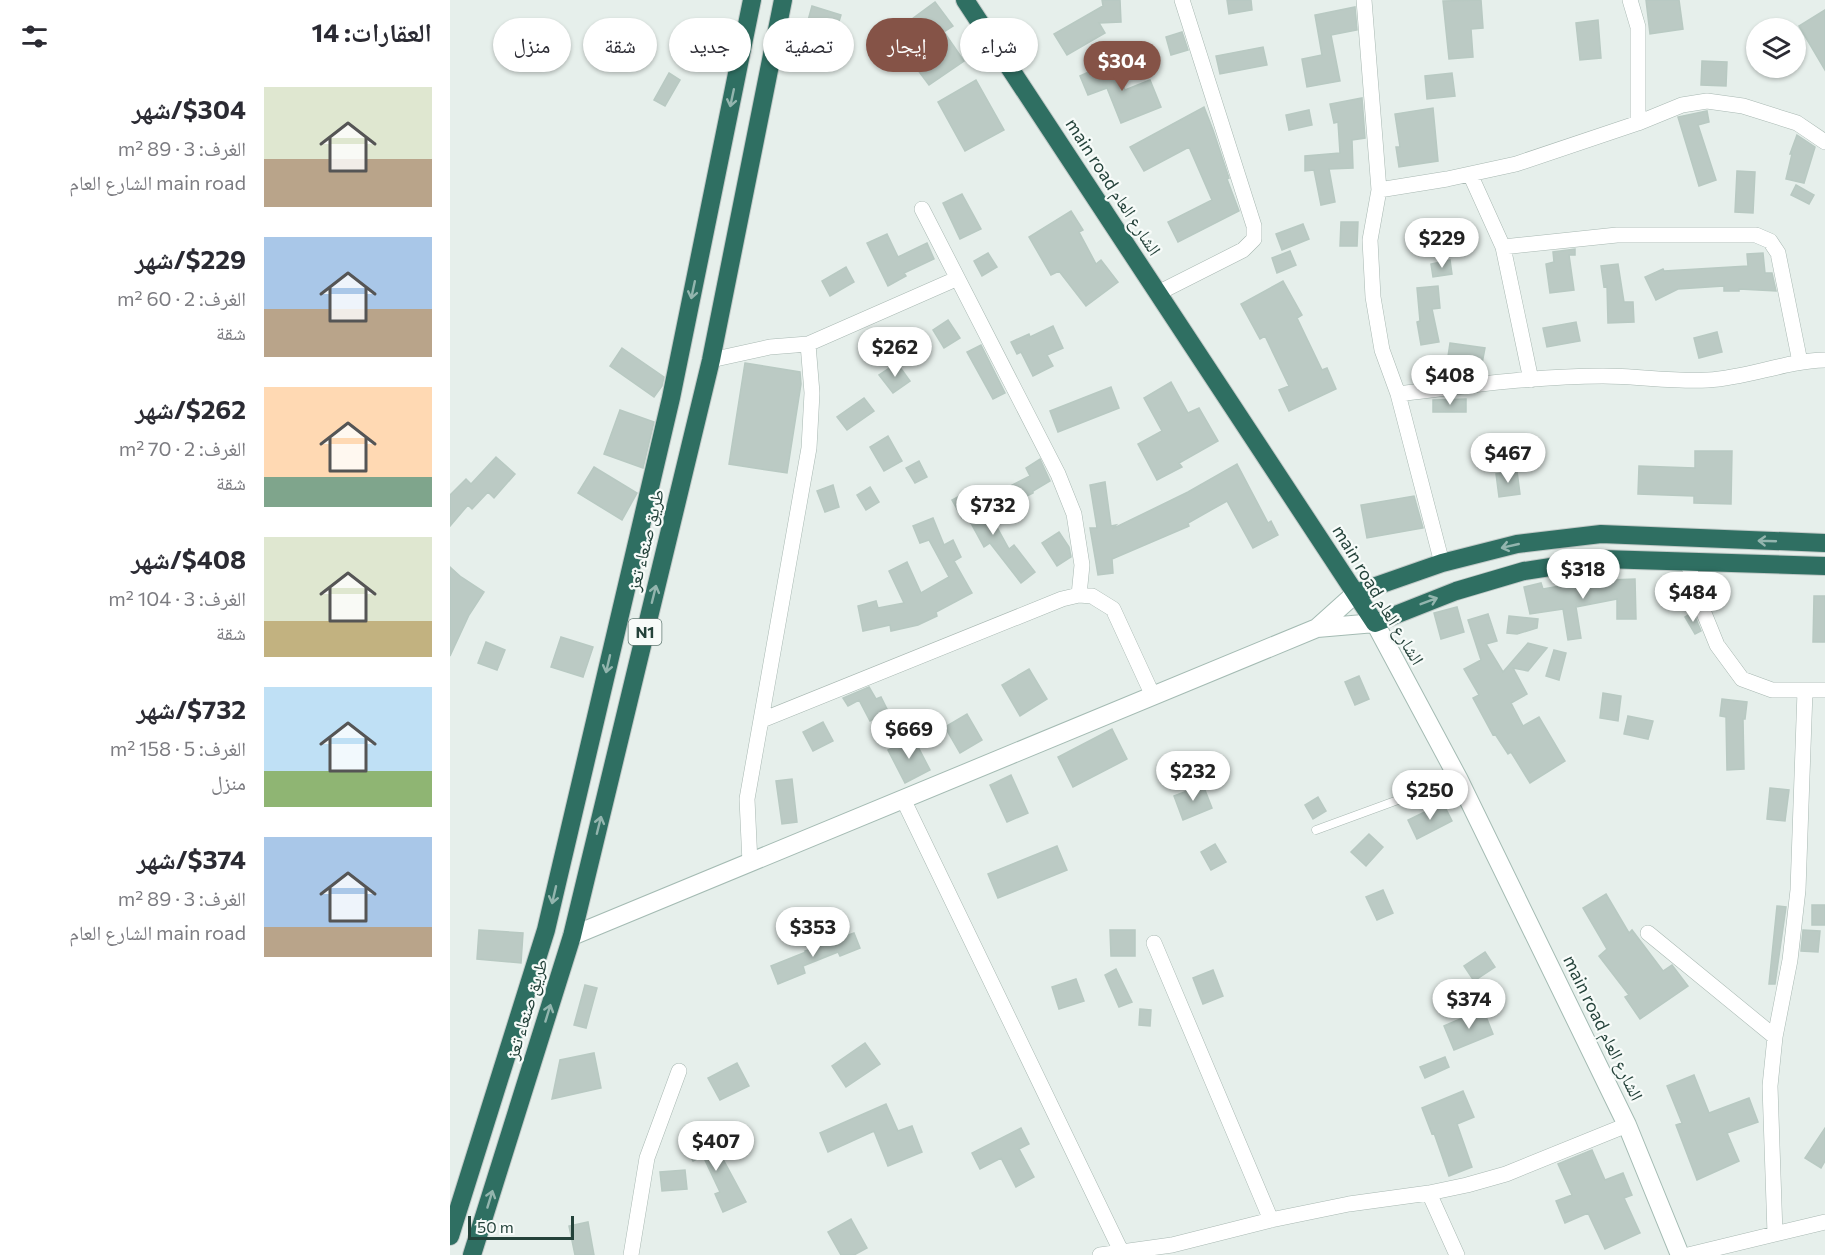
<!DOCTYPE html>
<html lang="ar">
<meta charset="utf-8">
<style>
:root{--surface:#fff;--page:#f2f2f3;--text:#2b2b33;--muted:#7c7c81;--accent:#855347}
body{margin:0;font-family:Commissioner,"Noto Naskh Arabic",sans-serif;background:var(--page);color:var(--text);direction:rtl;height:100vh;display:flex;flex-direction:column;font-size:22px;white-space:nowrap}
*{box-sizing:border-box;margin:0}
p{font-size:20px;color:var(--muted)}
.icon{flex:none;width:33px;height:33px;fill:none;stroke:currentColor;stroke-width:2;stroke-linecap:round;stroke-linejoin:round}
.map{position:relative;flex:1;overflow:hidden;direction:ltr}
.panel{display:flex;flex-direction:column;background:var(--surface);width:450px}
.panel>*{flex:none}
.hud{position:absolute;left:18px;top:18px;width:570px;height:54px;direction:rtl;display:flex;gap:12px}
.tools{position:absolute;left:1296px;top:18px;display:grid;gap:12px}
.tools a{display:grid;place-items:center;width:60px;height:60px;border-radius:50%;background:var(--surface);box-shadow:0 2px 4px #0004;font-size:30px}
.scale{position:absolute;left:18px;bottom:15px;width:106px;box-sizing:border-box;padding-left:6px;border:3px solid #24423a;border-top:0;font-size:16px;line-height:21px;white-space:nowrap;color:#24423a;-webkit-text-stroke:4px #f7fbf9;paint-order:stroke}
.price{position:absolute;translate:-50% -51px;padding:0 14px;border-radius:21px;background:#fff;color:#222;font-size:20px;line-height:39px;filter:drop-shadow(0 2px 3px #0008)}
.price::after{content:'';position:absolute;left:50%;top:36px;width:18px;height:14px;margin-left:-9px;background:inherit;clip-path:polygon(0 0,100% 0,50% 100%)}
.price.on{background:var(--accent);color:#fff}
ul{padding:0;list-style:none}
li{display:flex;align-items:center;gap:18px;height:150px;padding:0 18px}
li span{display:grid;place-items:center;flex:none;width:168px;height:120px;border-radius:0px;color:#555}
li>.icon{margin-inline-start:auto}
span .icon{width:72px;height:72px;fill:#fffc;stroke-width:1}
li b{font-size:26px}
h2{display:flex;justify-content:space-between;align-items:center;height:72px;padding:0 18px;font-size:26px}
.pill{padding:0 21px;border-radius:27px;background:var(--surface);box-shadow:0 2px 4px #0004;font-size:21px;line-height:54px}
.pill.on{background:var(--accent);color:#fff}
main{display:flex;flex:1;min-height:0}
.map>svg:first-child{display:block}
.building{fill:#bbcac4;stroke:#b8c9c2;stroke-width:1.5}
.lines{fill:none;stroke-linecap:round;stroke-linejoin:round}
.lane-casing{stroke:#a8b8b2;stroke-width:9}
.street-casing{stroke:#a8b8b2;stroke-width:16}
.secondary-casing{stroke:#a4bbb3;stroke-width:20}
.highway-casing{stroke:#c2cac8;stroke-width:20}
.lane{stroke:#fff;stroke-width:8}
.street{stroke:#fff;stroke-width:15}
.secondary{stroke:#fff;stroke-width:18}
.highway{stroke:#2f6f62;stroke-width:18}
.oneway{stroke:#93b5ae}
.labels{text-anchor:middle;stroke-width:4.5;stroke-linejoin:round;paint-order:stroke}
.shield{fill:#f7fbf9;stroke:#637a73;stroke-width:1.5}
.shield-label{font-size:16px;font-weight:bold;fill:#24423a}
.street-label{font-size:18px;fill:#24423a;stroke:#f7fbf9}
</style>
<main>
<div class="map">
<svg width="1375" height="1255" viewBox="0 0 1375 1255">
<rect width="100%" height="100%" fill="#e6efeb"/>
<!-- building -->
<path class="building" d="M652 0H670L671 22 649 23 655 33 617 55 604 34 653 6Z
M777 0H801L802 10 779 14Z
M1031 0 1033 28 1021 29 1023 57 999 59 993 1Z
M1196 0H1229L1233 29 1200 34Z
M485 2 503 26 494 32 514 61 479 85 467 69 484 57 458 22Z
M362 6 391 15 382 44 354 35Z
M905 7 907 30 881 35 890 81 857 87 852 59 872 55 865 15Z
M1375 10V70L1349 26Z
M1148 20 1151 58 1130 60 1126 23Z
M732 32 738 50 721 55 716 37Z
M813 47 817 65 770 74 766 56Z
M663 61 675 90 700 80 711 107 671 123 657 88 638 95 630 76Z
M1252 61 1277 62 1276 86 1251 85Z
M219 73 230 80 215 106 204 100Z
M1002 73 1005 96 977 99 975 76Z
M526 80 554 130 515 151 488 102Z
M912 98 915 138 902 140 903 168 879 169 885 202 871 205 864 170 855 171V156L890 153 888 122 884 123 880 104Z
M754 107 763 130 779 178 777 179 789 211 728 242 718 222 762 200 739 147 694 171 680 147Z
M983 108 988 161 949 167 946 147H950L945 114Z
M859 110 862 125 839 130 836 115Z
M1257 111 1259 122 1248 125 1266 180 1249 186 1228 117Z
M1347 135 1365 147 1354 183 1336 179 1342 154H1340Z
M1287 171 1305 172 1303 213 1285 212Z
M1346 185 1364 195 1359 204 1341 195Z
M512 194 531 229 510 239 493 203Z
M621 211 633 230 629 232 646 264 651 260 668 282 636 306 609 271 601 275 579 237Z
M891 222H908L907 246H890Z
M853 224 859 239 832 250 826 234Z
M437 234 448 257 477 243 484 259 454 273 456 276 438 286 417 243Z
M1125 249V255H1119L1124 290 1100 293 1096 264 1104 262 1103 252Z
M840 251 846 265 827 273 822 258Z
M538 253 547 267 532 276 524 261Z
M1313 253 1315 273H1322L1326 291 1289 289V291H1274V286L1228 289 1206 300 1195 277 1213 269 1214 271 1298 266 1297 254Z
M1000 260 1002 274 983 277 981 264Z
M1168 264 1174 302H1183L1184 322 1158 323 1157 286 1154 287 1151 266Z
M396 267 404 282 380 296 372 281Z
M833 281 852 315 847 318 872 370 877 368 886 389 839 411 829 390 839 386 815 336 810 339 791 304Z
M988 286 990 308 982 309 989 342 971 345 967 322 970 321 967 288Z
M498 320 510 338 494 348 483 330Z
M1126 322 1130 341 1097 347 1093 328Z
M603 326 613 348 597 355 603 366 583 376 571 352 567 354 561 342 579 334 580 337Z
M1267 332 1272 352 1249 358 1244 338Z
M1000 343 1035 348 1031 369 997 363Z
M531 345 555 393 543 399 517 352Z
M172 348 214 377 212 386 204 397 160 366Z
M295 363 350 372 351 384 337 473 279 464Z
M447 363 460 381 443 393 429 375Z
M721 382 738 413 749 408 768 441 729 463 732 467 707 480 688 444 712 431 694 398Z
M661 387 669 408 608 432 600 411Z
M414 398 424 411 397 430 387 417Z
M1016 399V412H983V400Z
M170 410 204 422 193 468 154 454Z
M438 436 452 461 434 471 420 447Z
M1245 451H1282L1281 504 1244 503V496L1188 494 1189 466 1245 468Z
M46 457 65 474 44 498 38 492 22 509 18 505 0 526V495L16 479 21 484Z
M590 459 600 481 583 491V493L565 502 558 487 580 476 576 468Z
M469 461 477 477 465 483 456 468Z
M787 464 818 523 821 521 828 535 803 548 777 501 738 523 739 526 662 559 663 573 648 575 640 528H647L640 485 655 482 661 526 666 525 662 529 738 492Z
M144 467 187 493 172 520 128 493Z
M1067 471 1070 494 1049 497 1046 474Z
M383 485 389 507 375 512 367 491Z
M420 487 429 502 416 510 407 495Z
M519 491 531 515 538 511 559 549 564 545 585 572 571 583 540 543 534 547 517 516 512 518 502 500Z
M964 496 973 528 917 538 911 505Z
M483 518 494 545 503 540 511 557 504 561 522 593 486 612 487 616 468 625 441 631 440 625 413 631 408 606 426 601 428 608 454 603 439 571 457 562 471 593 499 577 479 540 470 543 463 526Z
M609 532 619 547 621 557 607 566 592 543Z
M0 567 11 577 34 592 19 615 0 656Z
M1185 579 1186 619H1167V599L1126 607 1131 638 1118 640 1113 609 1080 614 1074 587 1091 583 1093 589 1121 584 1122 587 1159 580Z
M1364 596H1375V642H1363Z
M1007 607 1014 632 991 639 984 613Z
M1243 612 1251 631 1245 634 1235 617Z
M1038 614 1047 641 1036 644 1053 672 1078 643 1097 648 1078 671 1063 668 1077 694 1061 703 1073 726 1089 717 1115 761 1080 783 1061 752 1058 754 1045 734 1043 735 1023 698 1029 695 1014 669 1031 660 1018 620Z
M1059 616 1088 619 1087 628 1067 634 1057 633Z
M111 637 143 647 133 677 101 667Z
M36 642 55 650 47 670 28 663Z
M1104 650 1116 653 1109 680 1096 676Z
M579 669 597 699 570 716 552 685Z
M909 676 919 699 905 705 895 682Z
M419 687 426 699 431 697 438 711 420 721 409 700 398 706 393 698Z
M1153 693 1171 696 1168 721 1150 718Z
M1272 699 1297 702 1295 719H1293L1294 769 1277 770 1276 717 1270 716Z
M517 714 532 740 510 753 495 727Z
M1178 716 1203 721 1198 739 1174 734Z
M373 722 383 741 363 751 353 732Z
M662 729 677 759 623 787 608 757Z
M463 737 480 770 455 783 438 750Z
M561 775 578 813 557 822 540 785Z
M342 779 347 822 332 824 326 781Z
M753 785 762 808 733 820 724 796Z
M1320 788 1339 790 1335 821 1317 819Z
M868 797 876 811 863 819 855 805Z
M993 803 1002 821 967 839 958 820Z
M919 834 933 847 916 866 901 852Z
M765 844 776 862 761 870 751 852Z
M607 846 617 870 548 898 538 874Z
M933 890 943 913 927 920 916 897Z
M1156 894 1179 933 1182 930 1213 971 1222 965 1238 986 1190 1019 1175 997 1179 995 1149 956 1157 949 1133 908Z
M1362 905H1375V925H1362Z
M1327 906 1336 907 1325 984H1319Z
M29 930 73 933 71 963 27 959Z
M660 930H685V956H661Z
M1353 930 1370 931 1368 952 1351 951Z
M404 933 410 948 390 956 388 952 353 966 355 973 328 984 321 966 356 952 355 951Z
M1035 952 1045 967 1024 981 1014 966Z
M666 969 682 1002 669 1007 655 975Z
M763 970 773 996 753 1004 743 978Z
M626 979 634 1001 609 1009 602 987Z
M135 985 147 988 136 1028 124 1025Z
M690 1009 701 1010 700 1026 689 1025Z
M1033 1009 1043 1034 1004 1050 994 1026Z
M415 1043 430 1064 396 1087 382 1066Z
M144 1053 151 1088 102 1099 110 1060Z
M995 1057 999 1067 975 1078 970 1067Z
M287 1063 299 1086 270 1100 258 1078Z
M1244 1075 1259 1113 1299 1098 1308 1122 1277 1133 1289 1161 1247 1180 1226 1125 1232 1123 1217 1086Z
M1013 1091 1024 1117 1007 1124 1022 1167 999 1176 984 1133 982 1134 972 1108Z
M436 1104 448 1131 462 1126 472 1152 438 1166 424 1131 378 1152 370 1133Z
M571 1128 579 1144 569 1149 584 1177 566 1187 551 1158 530 1169 522 1153Z
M1375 1128V1161L1371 1168 1355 1158Z
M253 1131 269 1164 274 1161 296 1202 273 1212 265 1194 270 1192 253 1156 243 1161 233 1141Z
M1142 1150 1155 1180 1173 1173 1182 1195 1174 1198 1190 1233 1155 1249 1138 1213 1115 1223 1106 1201 1122 1195 1108 1164Z
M235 1170 237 1189 212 1191 210 1172Z
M401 1219 417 1248 404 1255H391L378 1232Z
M138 1222 144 1255H125L119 1226Z"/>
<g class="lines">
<!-- lane casing -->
<g class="lane-casing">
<path id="lane" d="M866 830 1008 778"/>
</g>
<!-- street casing -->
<g class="street-casing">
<path id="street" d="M914 0 929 190 920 240 923 297 932 350 948 394 992 563
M1180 0 1188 27V123
M1020 174 1053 247 1081 380
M929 190 997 179 1066 164 1188 123 1232 105 1257 101 1293 106 1347 123 1375 142
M472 209 608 474 624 514 632 565 629 595
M1053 247 1167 235H1306L1320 241 1328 253 1350 362
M708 293 793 250 804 239V226L732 0
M261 360 320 347 358 344 506 279
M948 394C1016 386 1085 376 1153 376 1188 376 1223 382 1258 380 1298 378 1335 361 1375 360
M1238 562 1245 591 1267 645 1292 679 1322 690H1375
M312 720 612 599 629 595 642 596 663 609 703 696
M453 799 671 1251
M300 863 297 799 359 448 362 393 358 344
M1198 933 1325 1037
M704 943 821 1220
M979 1193 1007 1255
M1325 1234 1320 1086 1325 1037 1340 960 1348 890 1355 691
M181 1255 197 1158 229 1071
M650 1255 722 1245 821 1220 899 1204 979 1193 1017 1185 1056 1174 1177 1125
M1238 1255 1375 1222"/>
</g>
<!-- secondary casing -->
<g class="secondary-casing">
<path id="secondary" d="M906 593 867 628 925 623 1008 778 1177 1125 1230 1255
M122 936 867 628"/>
</g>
<!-- highway casing -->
<g class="highway-casing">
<path id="highway" d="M515 0 925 623 1006 591 1074 571 1152 559 1375 566
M906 593 992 563 1067 544 1151 534 1375 543
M0 1236 96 930 221 398 302 0
M22 1255 122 936 261 360 333 0"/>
</g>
<!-- lane -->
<use href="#lane" class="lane"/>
<!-- street -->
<use href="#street" class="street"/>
<!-- secondary -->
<use href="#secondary" class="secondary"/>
<!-- highway -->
<use href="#highway" class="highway"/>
</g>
<!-- one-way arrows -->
<defs><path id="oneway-shaft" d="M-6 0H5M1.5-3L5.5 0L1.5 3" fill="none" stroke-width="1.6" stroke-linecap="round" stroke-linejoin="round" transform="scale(1.5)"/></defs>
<g class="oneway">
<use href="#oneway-shaft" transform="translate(282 98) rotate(102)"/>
<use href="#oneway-shaft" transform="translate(243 290) rotate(102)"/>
<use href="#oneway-shaft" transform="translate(1317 541) rotate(-178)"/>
<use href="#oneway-shaft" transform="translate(1060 546) rotate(167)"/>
<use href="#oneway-shaft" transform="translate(204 594) rotate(-76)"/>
<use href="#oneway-shaft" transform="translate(979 601) rotate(-21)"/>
<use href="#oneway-shaft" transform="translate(158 664) rotate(103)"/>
<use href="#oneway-shaft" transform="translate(149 825) rotate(-76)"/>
<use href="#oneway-shaft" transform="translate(104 895) rotate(103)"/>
<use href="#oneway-shaft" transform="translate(98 1013) rotate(-73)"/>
<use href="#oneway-shaft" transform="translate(40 1199) rotate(-73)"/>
</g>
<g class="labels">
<!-- shield labels -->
<rect class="shield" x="178.5" y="619" width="33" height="26" rx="4.5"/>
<g class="shield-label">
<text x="195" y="638">N1</text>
</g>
<!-- street labels -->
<g class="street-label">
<text transform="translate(663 187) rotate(57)" y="6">main road الشارع العام</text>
<text transform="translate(196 540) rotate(-76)" y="6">طريق صنعاء تعز</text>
<text transform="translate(928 595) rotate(59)" y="6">main road الشارع العام</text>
<text transform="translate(77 1009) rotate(-73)" y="6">طريق صنعاء تعز</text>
<text transform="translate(1153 1028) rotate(64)" y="6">main road الشارع العام</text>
</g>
</g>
</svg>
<div class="tools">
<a><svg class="icon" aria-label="layers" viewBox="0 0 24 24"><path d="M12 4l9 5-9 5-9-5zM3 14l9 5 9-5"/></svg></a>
</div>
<div class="scale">50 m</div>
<b class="price on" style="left:672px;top:92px">$304</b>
<b class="price" style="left:992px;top:269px">$229</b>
<b class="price" style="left:445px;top:378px">$262</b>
<b class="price" style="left:1000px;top:406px">$408</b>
<b class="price" style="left:1058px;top:484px">$467</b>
<b class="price" style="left:543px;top:536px">$732</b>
<b class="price" style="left:1133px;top:600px">$318</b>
<b class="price" style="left:1243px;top:623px">$484</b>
<b class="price" style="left:459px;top:760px">$669</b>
<b class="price" style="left:743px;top:802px">$232</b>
<b class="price" style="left:980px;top:821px">$250</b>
<b class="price" style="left:363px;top:958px">$353</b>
<b class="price" style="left:1019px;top:1030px">$374</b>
<b class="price" style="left:266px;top:1172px">$407</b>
<div class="hud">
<a class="pill">شراء</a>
<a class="pill on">إيجار</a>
<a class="pill">تصفية</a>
<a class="pill">جديد</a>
<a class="pill">شقة</a>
<a class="pill">منزل</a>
</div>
</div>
<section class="panel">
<h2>العقارات: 14<svg class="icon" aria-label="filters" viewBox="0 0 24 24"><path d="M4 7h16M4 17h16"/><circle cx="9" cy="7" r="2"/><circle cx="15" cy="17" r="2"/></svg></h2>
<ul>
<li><span style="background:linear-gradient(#dfe7d0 60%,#b9a48a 0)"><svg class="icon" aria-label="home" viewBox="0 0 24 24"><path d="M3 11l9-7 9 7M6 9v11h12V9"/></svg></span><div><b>$304/شهر</b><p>الغرف: 3 · 89 m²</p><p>main road الشارع العام</p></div></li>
<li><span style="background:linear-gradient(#a9c7e8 60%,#b9a48a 0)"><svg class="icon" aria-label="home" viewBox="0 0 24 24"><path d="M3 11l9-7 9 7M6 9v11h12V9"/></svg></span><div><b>$229/شهر</b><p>الغرف: 2 · 60 m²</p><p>شقة</p></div></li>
<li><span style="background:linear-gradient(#ffd9b3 75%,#7fa58c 0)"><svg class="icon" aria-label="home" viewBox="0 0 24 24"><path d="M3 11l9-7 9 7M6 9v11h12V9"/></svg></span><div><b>$262/شهر</b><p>الغرف: 2 · 70 m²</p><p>شقة</p></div></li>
<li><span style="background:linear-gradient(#dfe7d0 70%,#c2b280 0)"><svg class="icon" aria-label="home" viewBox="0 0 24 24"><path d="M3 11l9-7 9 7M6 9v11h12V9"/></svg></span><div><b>$408/شهر</b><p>الغرف: 3 · 104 m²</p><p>شقة</p></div></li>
<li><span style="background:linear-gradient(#bfe0f5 70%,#8fb573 0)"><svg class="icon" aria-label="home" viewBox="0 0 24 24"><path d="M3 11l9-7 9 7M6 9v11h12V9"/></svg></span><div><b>$732/شهر</b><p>الغرف: 5 · 158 m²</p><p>منزل</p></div></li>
<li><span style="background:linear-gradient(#a9c7e8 75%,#b9a48a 0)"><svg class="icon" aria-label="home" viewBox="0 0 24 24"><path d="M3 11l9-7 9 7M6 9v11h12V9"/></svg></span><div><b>$374/شهر</b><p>الغرف: 3 · 89 m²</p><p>main road الشارع العام</p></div></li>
</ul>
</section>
</main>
